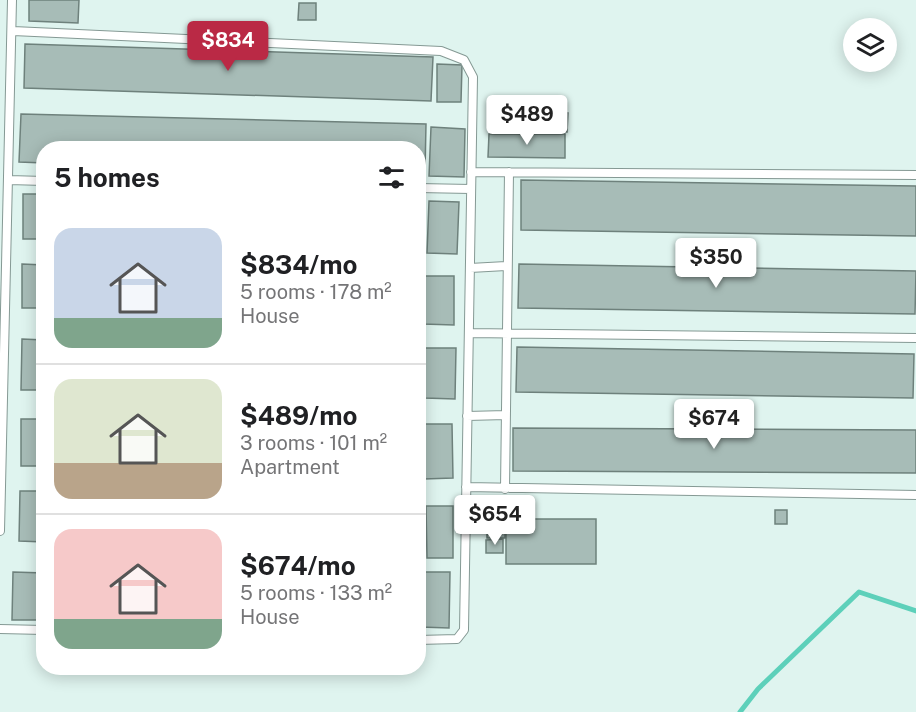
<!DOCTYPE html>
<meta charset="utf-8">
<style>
:root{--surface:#fff;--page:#f6f6f6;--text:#202124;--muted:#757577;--line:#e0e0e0;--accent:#ba2945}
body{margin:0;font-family:"Public Sans",sans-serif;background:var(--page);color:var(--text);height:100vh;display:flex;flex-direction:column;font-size:22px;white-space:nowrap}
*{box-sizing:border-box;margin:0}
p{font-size:20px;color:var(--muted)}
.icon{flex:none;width:33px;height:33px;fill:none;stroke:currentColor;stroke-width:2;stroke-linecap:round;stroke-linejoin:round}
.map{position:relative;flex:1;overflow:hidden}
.side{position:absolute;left:36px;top:141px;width:390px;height:534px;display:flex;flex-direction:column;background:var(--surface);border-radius:24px;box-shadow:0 3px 15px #0003}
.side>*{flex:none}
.tools{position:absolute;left:843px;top:18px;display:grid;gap:12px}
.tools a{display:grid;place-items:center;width:54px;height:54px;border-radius:50%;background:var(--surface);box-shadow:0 3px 15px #0003;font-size:30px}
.price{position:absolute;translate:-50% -51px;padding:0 14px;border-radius:6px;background:#fff;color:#222;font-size:20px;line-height:39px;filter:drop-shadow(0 2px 3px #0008)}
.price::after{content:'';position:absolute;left:50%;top:36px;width:18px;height:14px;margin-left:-9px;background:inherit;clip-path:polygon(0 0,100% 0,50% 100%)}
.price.current{background:var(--accent);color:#fff}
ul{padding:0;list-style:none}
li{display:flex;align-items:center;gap:18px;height:150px;padding:0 18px}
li+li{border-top:2px solid var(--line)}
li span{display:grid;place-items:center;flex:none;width:168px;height:120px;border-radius:18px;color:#555}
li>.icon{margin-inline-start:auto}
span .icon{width:72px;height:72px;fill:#fffc;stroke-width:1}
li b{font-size:26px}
h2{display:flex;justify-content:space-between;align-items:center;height:72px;padding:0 18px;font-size:26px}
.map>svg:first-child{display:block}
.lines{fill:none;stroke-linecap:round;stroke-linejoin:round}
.stream{stroke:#5dd0ba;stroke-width:5}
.building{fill:#a7bcb7;stroke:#6e817c;stroke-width:1.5}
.service-casing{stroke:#859994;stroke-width:10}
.service{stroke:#fff;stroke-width:8}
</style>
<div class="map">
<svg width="916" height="712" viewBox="0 0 916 712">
<rect width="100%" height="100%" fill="#dff4ef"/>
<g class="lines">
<!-- stream -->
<path class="stream" d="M740 712 758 689 859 592 916 611"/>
</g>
<!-- building -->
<path class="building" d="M29 0H79L78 23 29 21Z
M299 3H316V20H298Z
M25 44 433 57 431 101 24 88Z
M437 64 462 65 461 102H437Z
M517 110 568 113 567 132 516 130Z
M21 114 426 124 425 172H418V148H44V163L19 162Z
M431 127 465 129 464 177 429 176Z
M489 134H565V158L488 157Z
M521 180 916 186V236L521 230Z
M23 194H44V239H23Z
M418 198H421V243H418Z
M429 201 459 202 457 254 427 253Z
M22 264 44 265V308H22Z
M519 264 916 271 915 314 518 308Z
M423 276H454V325L423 324Z
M22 339 44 340V390H21Z
M517 347 914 354 913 398 516 392Z
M425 348H456L455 399 425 398Z
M21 419H44V466H21Z
M423 424H452L453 478 424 479Z
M513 428 916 430V473L513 471Z
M20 491H44V542L19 541Z
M426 506H453V558H427Z
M775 510H787V524H775Z
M506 519H596V564H506Z
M487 524H505V538H487Z
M503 539V553H486V540Z
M13 572 44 573V620H12Z
M420 572H450L449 628 420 627Z"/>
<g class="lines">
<!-- service casing -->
<g class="service-casing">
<path id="service" d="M13 31 441 51 464 60 473 77 464 630 457 639 418 640
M471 172 916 175
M9 180 44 181
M418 188 471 189
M470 268 506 266
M469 333 916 338
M467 416 506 415
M466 487 916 495
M505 489 509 172
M0 531 12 0
M0 629 44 630"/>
</g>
<!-- service -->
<use href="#service" class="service"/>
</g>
</svg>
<div class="tools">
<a><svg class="icon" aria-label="layers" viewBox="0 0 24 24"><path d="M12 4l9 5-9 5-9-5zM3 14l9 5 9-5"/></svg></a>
</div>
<b class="price current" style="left:228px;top:72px">$834</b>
<b class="price" style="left:527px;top:146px">$489</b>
<b class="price" style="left:716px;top:289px">$350</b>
<b class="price" style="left:714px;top:450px">$674</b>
<b class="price" style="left:495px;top:546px">$654</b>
<section class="side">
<h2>5 homes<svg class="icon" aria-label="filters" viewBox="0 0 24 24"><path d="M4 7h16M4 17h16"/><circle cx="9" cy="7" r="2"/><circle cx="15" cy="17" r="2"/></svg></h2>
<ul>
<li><span style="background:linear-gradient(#c9d6e8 75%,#7fa58c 0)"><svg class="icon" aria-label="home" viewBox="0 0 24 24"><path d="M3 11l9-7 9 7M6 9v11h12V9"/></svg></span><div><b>$834/mo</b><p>5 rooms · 178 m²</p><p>House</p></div></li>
<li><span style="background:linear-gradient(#dfe7d0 70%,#b9a48a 0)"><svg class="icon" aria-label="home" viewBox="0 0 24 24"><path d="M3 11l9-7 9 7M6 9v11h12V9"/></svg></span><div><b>$489/mo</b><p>3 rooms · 101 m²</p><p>Apartment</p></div></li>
<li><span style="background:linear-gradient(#f6c9c9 75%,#7fa58c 0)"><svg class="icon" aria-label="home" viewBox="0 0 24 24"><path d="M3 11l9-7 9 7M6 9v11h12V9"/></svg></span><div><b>$674/mo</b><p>5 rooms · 133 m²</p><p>House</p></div></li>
</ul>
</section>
</div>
